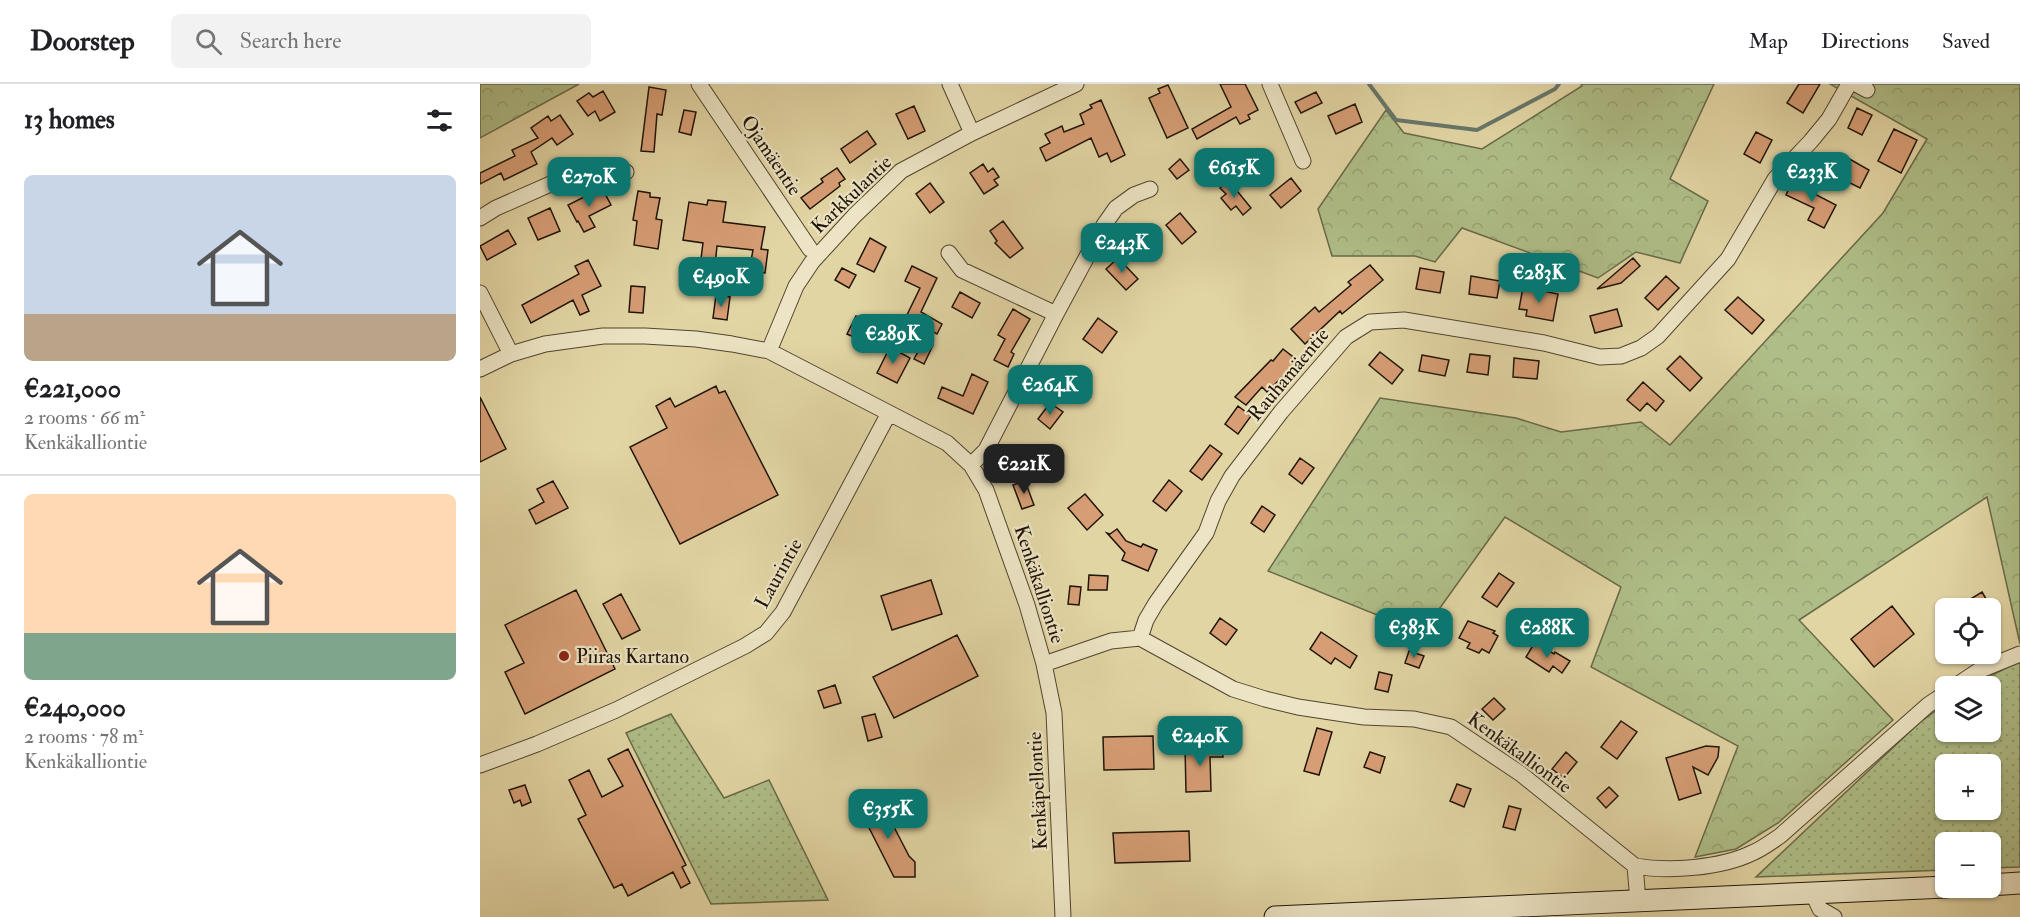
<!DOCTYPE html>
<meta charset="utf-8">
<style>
:root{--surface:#fff;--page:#f2f2f2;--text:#202124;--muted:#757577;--line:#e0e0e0;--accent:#0f766e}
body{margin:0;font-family:"IM FELL Double Pica",serif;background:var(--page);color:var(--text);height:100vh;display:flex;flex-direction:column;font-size:22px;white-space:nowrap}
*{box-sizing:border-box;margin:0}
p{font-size:20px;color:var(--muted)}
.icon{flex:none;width:33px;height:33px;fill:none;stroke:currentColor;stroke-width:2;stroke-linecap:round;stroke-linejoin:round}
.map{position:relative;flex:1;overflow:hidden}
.panel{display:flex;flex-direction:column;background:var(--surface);width:480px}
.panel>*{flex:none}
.fabs{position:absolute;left:1455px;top:514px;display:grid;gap:12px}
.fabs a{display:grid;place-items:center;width:66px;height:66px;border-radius:9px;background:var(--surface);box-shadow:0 2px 4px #0004;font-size:30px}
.price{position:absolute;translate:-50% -51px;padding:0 14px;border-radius:12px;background:var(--accent);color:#fff;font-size:20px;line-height:39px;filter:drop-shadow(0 2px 3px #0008)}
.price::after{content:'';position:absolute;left:50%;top:36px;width:18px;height:14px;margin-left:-9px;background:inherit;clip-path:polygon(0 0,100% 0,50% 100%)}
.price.active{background:#222;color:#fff}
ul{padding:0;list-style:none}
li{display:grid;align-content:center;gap:12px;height:318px;padding:0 24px}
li+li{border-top:2px solid var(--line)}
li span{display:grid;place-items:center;height:186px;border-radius:9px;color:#555}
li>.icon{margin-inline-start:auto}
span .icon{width:108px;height:108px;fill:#fffc;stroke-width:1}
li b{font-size:26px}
h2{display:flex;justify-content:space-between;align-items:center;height:72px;padding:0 24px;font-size:26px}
header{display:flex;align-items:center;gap:36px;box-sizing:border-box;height:84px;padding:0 30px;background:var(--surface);border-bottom:2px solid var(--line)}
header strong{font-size:28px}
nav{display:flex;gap:33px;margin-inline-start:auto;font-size:21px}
.search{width:420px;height:54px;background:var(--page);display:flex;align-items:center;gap:15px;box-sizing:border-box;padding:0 21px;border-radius:9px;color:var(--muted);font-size:22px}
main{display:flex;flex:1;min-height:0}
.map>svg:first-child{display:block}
.grass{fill:url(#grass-dots);stroke:#686a48;stroke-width:1.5;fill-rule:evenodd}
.forest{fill:url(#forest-crowns);stroke:#686a48;stroke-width:1.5}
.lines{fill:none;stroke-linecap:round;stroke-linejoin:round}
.stream{stroke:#66776a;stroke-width:4}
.building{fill:#d79e75;stroke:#201509;stroke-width:1.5}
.street-casing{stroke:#504530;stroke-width:17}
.secondary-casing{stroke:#201509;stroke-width:23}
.street{stroke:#ece4c4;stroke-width:15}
.secondary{stroke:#ece4c4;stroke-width:21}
.poi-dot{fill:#8f2418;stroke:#ece4c4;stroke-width:2}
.labels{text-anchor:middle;stroke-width:4.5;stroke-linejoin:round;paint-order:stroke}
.street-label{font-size:20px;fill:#201509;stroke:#ece4c4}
.poi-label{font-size:20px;fill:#201509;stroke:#ece4c4;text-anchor:start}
</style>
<header>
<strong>Doorstep</strong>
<div class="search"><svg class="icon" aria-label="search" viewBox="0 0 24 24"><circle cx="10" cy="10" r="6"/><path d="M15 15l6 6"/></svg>Search here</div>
<nav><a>Map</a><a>Directions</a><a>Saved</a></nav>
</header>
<main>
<section class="panel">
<h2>13 homes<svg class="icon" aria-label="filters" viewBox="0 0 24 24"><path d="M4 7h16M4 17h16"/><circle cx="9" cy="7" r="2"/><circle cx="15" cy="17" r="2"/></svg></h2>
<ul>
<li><span style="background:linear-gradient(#c9d6e8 75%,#b9a48a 0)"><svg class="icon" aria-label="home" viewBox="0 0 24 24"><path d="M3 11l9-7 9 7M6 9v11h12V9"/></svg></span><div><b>€221,000</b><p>2 rooms · 66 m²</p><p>Kenkäkalliontie</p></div></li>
<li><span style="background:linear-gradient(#ffd9b3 75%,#7fa58c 0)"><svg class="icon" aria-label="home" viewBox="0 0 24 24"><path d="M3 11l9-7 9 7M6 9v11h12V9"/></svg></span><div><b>€240,000</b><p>2 rooms · 78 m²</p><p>Kenkäkalliontie</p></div></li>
</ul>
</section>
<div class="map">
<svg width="1540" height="833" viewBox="0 0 1540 833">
<defs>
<pattern id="grass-dots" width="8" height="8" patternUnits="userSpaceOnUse" patternTransform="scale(1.5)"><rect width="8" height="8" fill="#afbe88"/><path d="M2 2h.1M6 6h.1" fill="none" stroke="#96a274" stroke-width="1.8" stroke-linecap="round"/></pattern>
<pattern id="forest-crowns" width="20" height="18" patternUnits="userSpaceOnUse" patternTransform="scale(1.5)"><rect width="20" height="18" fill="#afbe88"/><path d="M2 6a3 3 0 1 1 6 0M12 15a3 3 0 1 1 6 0" fill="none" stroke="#96a274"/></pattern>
</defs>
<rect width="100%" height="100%" fill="#e2d5a4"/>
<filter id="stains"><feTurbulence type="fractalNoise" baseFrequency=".00333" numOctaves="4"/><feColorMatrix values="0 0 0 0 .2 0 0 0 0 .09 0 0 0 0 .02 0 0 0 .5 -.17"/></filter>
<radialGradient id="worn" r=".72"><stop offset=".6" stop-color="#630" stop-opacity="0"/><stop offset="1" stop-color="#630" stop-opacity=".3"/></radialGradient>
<!-- grass -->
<path class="grass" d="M1540 577V783L1511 784 1510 759H1466L1465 786 1276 793 1439 639 1465 620 1466 648H1510V603H1489ZM1466 681H1510V726H1466Z
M191 630 244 714 289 696 348 816 231 820 146 649Z"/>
<!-- forest -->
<path class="forest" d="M0 0H99L0 54Z
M1101 0H1234L1190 95 1228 117 1200 179 1156 168 1118 194 982 144 955 178 935 172H852L838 125 906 26 924 49 1002 65 1102 2Z
M1350 0H1540V560L1507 413 1319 536 1413 636 1298 739 1256 765 1215 773 1258 662 1111 583 1141 503 1025 433 942 549 788 487 900 314 1036 334 1081 348 1161 338 1190 361 1403 129 1447 55Z"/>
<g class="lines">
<!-- stream -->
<path class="stream" d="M889 0 916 36 997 46 1075 5 1079 0"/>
</g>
<!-- building -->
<path class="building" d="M740 0H765L778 26 768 31 770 35 760 40 756 33 717 55 712 45 751 23Z
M1319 0H1340L1323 29 1307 19Z
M688 1 708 44 687 54 669 14 680 9 678 5Z
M169 3 186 6 182 31 177 30 174 68 161 67Z
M123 7 135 28 120 37 115 27 108 32 97 17 109 9 113 13Z
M836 8 842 19 821 29 815 18Z
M621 16 645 71 631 78 627 69 619 73 611 54 566 77 560 64 570 59 565 50 582 42 584 48 604 40 600 30 612 24 610 21Z
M875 20 882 38 856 50 848 32Z
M434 22 445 47 428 55 416 30Z
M1377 24 1392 31 1382 51 1368 44Z
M204 26 216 28 211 51 199 48Z
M80 31 93 50 77 61 72 54 51 68 57 80 24 96 21 89 0 100V89L35 72 32 66 58 54 51 44 68 32 71 37Z
M1414 45 1437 56 1421 89 1398 77Z
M387 47 396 60 370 79 361 65Z
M1276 48 1292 56 1280 79 1264 70Z
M1366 73 1389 86 1380 104 1356 92Z
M700 75 709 86 697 95 689 85Z
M503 80 508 88 513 84 519 93 514 96 518 101 504 110 490 89Z
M357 84 365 95 359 99 360 102 330 125 321 114 343 98 341 95Z
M811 94 821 107 801 124 790 111Z
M1314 94 1327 100 1325 105 1356 121 1344 144 1328 136 1334 124 1306 111Z
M749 97 771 124 763 131 756 122 751 126 741 114 746 110 740 104Z
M450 99 464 118 450 129 436 110Z
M122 104 131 121 109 132 115 143 104 148 98 137 97 138 88 121Z
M158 107 170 109V113L180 114 176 135 182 136 178 165 154 161 157 137 153 136Z
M228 116 246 118 243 138 285 143 281 165 288 166 285 189 269 187 273 166 237 162 233 200 218 198 223 159 203 156 209 118 227 121Z
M70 124 80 147 58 156 48 134Z
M700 129 716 148 702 160 686 141Z
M523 137 543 164 530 174 515 159 517 157 510 147Z
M28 146 36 160 7 176 0 162Z
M390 154 406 163 394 188 377 180Z
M638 174 658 195 646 206 626 185Z
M1153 174 1160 182 1141 199 1117 205Z
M108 176 121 202 102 211 109 227 100 231 93 216 51 239 42 221 99 190 95 182Z
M890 181 903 196 862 230 860 227 825 260 811 245 835 223 839 228 871 201 868 198Z
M432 182 457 194 441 228 462 240 457 250 426 233 440 204 425 197Z
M362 184 376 191 369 204 355 196Z
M940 184 964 188 960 209 936 205Z
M991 192 1020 197 1017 214 989 210Z
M1186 192 1199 204 1178 226 1165 214Z
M151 202 165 203 163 229 149 228Z
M1043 203 1078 210 1073 237 1046 232 1047 226 1039 225Z
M480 208 500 219 492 234 472 223Z
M236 211 250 213 247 236 233 234Z
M1258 213 1284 236 1272 250 1245 226Z
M533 225 550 235 531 268 534 270 528 283 514 276 525 255 518 251Z
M1137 225 1142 242 1115 249 1110 232Z
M376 232 389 239 381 256 367 250Z
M618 234 637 248 622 269 603 255Z
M444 257 453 261 444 280 434 275Z
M410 263 430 274 417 299 397 289Z
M803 265 817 276 801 298 799 296 787 308 782 303 766 321 755 313 791 276 793 277Z
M900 268 923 286 912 300 889 281Z
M990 270 1010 272 1008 291 987 288Z
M942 271 969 276 965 292 939 287Z
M1200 272 1222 294 1210 307 1187 285Z
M1034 274 1059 277 1057 295 1033 293Z
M492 290 508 298 493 330 458 314 462 303 483 312Z
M1163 298 1184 317 1176 327 1167 319 1160 327 1147 316Z
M236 302 239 309 245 307 298 411 200 460 150 363 187 344 176 322 190 314 195 323Z
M0 313 26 365 0 378Z
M570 319 583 328 570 345 558 335Z
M758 322 771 332 758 350 745 340Z
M730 361 742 370 722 396 710 387Z
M557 363 573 370 563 395 547 389Z
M820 374 834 384 822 400 809 390Z
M689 396 702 407 686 427 673 417Z
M73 397 88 424 56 440 49 426 64 418 57 405Z
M545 397 554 421 542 425 533 401Z
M605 410 623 431 607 446 588 424Z
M782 422 795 431 784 448 771 439Z
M637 445 646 457 661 463 663 460 677 466 668 487 642 476 645 469 627 449 630 450Z
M1019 489 1034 499 1017 523 1002 513Z
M609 491 628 492 627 506H608Z
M451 496 462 530 412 546 401 512Z
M590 502 601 503 599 521 588 520Z
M96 506 135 585 45 630 25 588 44 579 25 541Z
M1502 508 1512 525H1474Z
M141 510 160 546 142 555 123 520Z
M1412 522 1434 550 1394 583 1371 555Z
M740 534 757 546 746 561 730 549Z
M988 537 1015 547 1013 549 1018 552 1009 569 1002 565 999 569 987 564 990 559 979 554Z
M841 548 877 572 870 584 855 574 851 580 830 565Z
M477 551 498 592 414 634 393 593Z
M1055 558 1074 570 1075 568 1090 577 1082 589 1073 582 1069 588 1046 573Z
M929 567 944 572 939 584 925 579Z
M899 588 912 591 908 608 895 605Z
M355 601 361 619 344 624 338 607Z
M1014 614 1025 625 1013 636 1002 625Z
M395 630 402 653 388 657 382 633Z
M1141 637 1157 648 1137 675 1121 663Z
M837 644 852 648 839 691 824 687Z
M673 652 674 685 624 686 623 653Z
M742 662 743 673H730L731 707 706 708 705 663Z
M1226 662 1239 663 1238 673 1228 691 1213 683 1221 709 1199 716 1186 674Z
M148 665 206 781 202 783 210 799 201 804 193 788 148 812 142 800 134 804 98 735 106 731 89 696 109 686 122 713 143 702 128 675Z
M890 668 905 673 900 689 884 683Z
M1086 668 1097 678 1084 694 1072 685Z
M977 700 991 705 984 723 970 717Z
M45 701 51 718 42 722 40 716 34 719 29 706Z
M1129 703 1138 712 1126 724 1117 714Z
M399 714 429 772 435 778V793H414L379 724Z
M1029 722 1041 725 1035 746 1023 743Z
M709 747 710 777 635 779 633 749Z"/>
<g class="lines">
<!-- street casing -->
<g class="street-casing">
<path id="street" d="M219 0 330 165
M470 0 492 49
M790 0 823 77
M1376 0 1387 6
M0 134 16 124 109 83 146 88
M469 169 482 186 576 230
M0 209 31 270
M289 267 316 202 332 178 375 131 421 87 492 49 596 0
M0 285 31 270 65 260 123 252H165L216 255 252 260 289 267 467 359 491 381 506 406 547 521 564 580 631 557 660 554 753 605 785 615 818 623 884 633 934 635 971 643 1041 690 1155 782C1189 788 1241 784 1272 769 1282 765 1291 758 1300 752L1448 621 1466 609
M491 381 506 366 576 230 624 141 636 124 654 111 670 105
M660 554 666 536 676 519 726 449 738 417 752 392 801 328 866 253 890 238 924 236 1064 259 1120 273 1141 272 1161 264 1178 252 1248 175 1295 95 1331 57 1349 35 1369 0
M564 580 574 629 583 833
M1474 603 1498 587 1540 570
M0 681 57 660 136 626 265 562 286 549 303 528 409 329
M1155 782 1158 817
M1333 810 1340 825 1354 833"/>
</g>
<!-- secondary casing -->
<g class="secondary-casing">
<path id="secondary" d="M1510 801 1540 799
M795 833 1466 803"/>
</g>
<!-- street -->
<use href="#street" class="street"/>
<!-- secondary -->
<use href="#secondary" class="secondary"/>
</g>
<!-- markers -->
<circle class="poi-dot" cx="84" cy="572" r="6"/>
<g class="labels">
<!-- street labels -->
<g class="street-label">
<text transform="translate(292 71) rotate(56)" y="7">Ojamäentie</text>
<text transform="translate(371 110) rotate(-44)" y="7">Karkkulantie</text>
<text transform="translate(808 290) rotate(-50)" y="7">Rauhamäentie</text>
<text transform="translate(298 489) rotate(-61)" y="7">Laurintie</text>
<text transform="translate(560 500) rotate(72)" y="7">Kenkäkalliontie</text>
<text transform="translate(1040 668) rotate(36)" y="7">Kenkäkalliontie</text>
<text transform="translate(557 707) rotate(-93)" y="7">Kenkäpellontie</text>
</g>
<!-- poi labels -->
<g class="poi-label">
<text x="96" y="579">Piiras Kartano</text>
</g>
</g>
<rect width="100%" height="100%" filter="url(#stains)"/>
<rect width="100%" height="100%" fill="url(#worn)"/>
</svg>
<div class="fabs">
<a><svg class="icon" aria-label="locate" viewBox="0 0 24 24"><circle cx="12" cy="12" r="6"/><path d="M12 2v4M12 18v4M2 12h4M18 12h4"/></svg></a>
<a><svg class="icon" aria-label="layers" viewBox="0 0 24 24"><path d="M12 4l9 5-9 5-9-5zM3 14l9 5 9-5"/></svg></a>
<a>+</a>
<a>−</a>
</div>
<b class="price" style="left:754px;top:115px">€615K</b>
<b class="price" style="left:1332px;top:119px">€233K</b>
<b class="price" style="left:109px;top:124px">€270K</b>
<b class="price" style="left:642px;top:190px">€243K</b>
<b class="price" style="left:1059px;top:220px">€283K</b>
<b class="price" style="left:241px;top:224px">€490K</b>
<b class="price" style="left:413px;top:281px">€289K</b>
<b class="price" style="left:570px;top:332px">€264K</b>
<b class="price active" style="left:544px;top:411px">€221K</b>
<b class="price" style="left:934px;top:575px">€383K</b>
<b class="price" style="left:1067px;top:575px">€288K</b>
<b class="price" style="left:720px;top:683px">€240K</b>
<b class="price" style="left:408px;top:756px">€355K</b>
</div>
</main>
